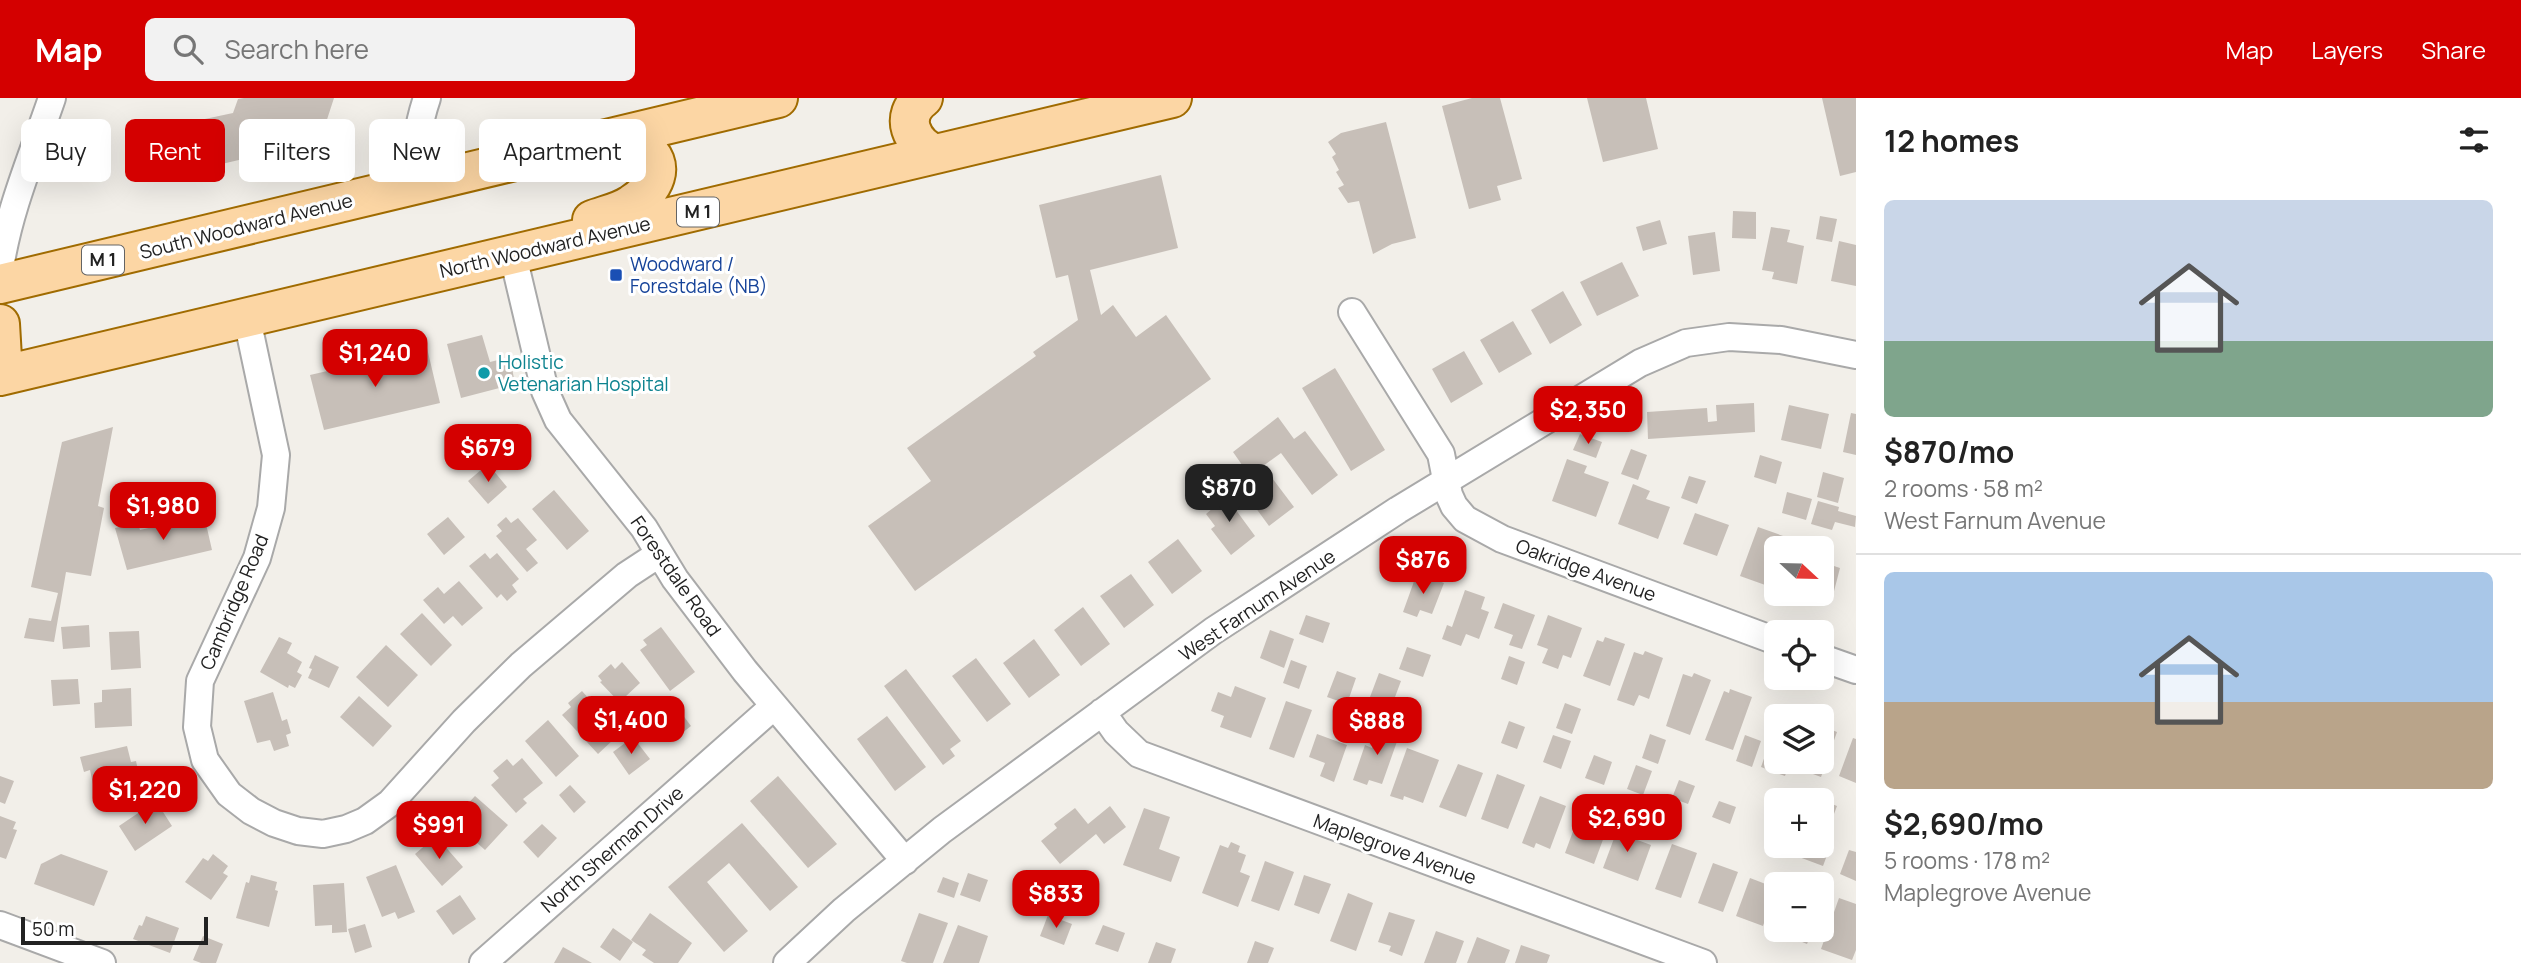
<!DOCTYPE html>
<meta charset="utf-8">
<style>
:root{--surface:#fff;--page:#f2f2f2;--text:#222;--muted:#767676;--line:#e0e0e0;--accent:#d40000}
body{margin:0;font-family:Manrope,sans-serif;background:var(--page);color:var(--text);height:100vh;display:flex;flex-direction:column;font-size:26px;white-space:nowrap}
*{box-sizing:border-box;margin:0}
p{font-size:23px;color:var(--muted)}
.icon{flex:none;width:38px;height:38px;fill:none;stroke:currentColor;stroke-width:2;stroke-linecap:round;stroke-linejoin:round}
.map{position:relative;flex:1;overflow:hidden}
.drawer{display:flex;flex-direction:column;background:var(--surface);width:665px}
.drawer>*{flex:none}
.banner{position:absolute;left:21px;top:21px;width:665px;height:63px;display:flex;gap:14px}
.needle{width:46px;rotate:112deg}
.controls{position:absolute;left:1764px;top:438px;display:grid;gap:14px}
.controls a{display:grid;place-items:center;width:70px;height:70px;border-radius:10px;background:var(--surface);box-shadow:0 7px 28px #0002;font-size:35px}
.scale{position:absolute;left:21px;bottom:18px;width:187px;box-sizing:border-box;padding-left:7px;border:4px solid #222;border-top:0;font-size:19px;line-height:24px;white-space:nowrap;color:#222;-webkit-text-stroke:5px #fff;paint-order:stroke}
.price{position:absolute;translate:-50% -60px;padding:0 16px;border-radius:14px;background:var(--accent);color:#fff;font-size:23px;line-height:46px;filter:drop-shadow(0 2px 4px #0008)}
.price::after{content:'';position:absolute;left:50%;top:42px;width:21px;height:16px;margin-left:-10px;background:inherit;clip-path:polygon(0 0,100% 0,50% 100%)}
.price.selected{background:#222;color:#fff}
ul{padding:0;list-style:none}
li{display:grid;align-content:center;gap:14px;height:371px;padding:0 28px}
li+li{border-top:2px solid var(--line)}
li span{display:grid;place-items:center;height:217px;border-radius:10px;color:#555}
li>.icon{margin-inline-start:auto}
span .icon{width:126px;height:126px;fill:#fffc;stroke-width:1}
li b{font-size:30px}
h2{display:flex;justify-content:space-between;align-items:center;height:84px;padding:0 28px;font-size:30px}
.tag{padding:0 24px;border-radius:10px;background:var(--surface);box-shadow:0 7px 28px #0002;font-size:24px;line-height:63px}
.tag.selected{background:var(--accent);color:#fff}
header{display:flex;align-items:center;gap:42px;box-sizing:border-box;height:98px;padding:0 35px;background:var(--accent);color:#fff}
header strong{font-size:33px}
nav{display:flex;gap:38px;margin-inline-start:auto;font-size:24px}
.search{width:490px;height:63px;background:var(--page);display:flex;align-items:center;gap:18px;box-sizing:border-box;padding:0 24px;border-radius:10px;color:var(--muted);font-size:26px}
main{display:flex;flex:1;min-height:0}
.map>svg:first-child{display:block}
.building{fill:#c7bfb8}
.lines{fill:none;stroke-linecap:round;stroke-linejoin:round}
.minor-casing{stroke:#a9a9a9;stroke-width:30}
.primary-casing{stroke:#a06b00;stroke-width:42}
.minor{stroke:#fff;stroke-width:26}
.primary{stroke:#fcd6a4;stroke-width:38}
.transit-dot{fill:#1a4fb4;stroke:#fff;stroke-width:2.5}
.culture-dot{fill:#0f9aa8;stroke:#fff;stroke-width:2.5}
.labels{text-anchor:middle;stroke-width:6;stroke-linejoin:round;paint-order:stroke}
.shield{fill:#fff;stroke:#646464;stroke-width:2}
.shield-label{font-size:18px;font-weight:bold;fill:#222}
.street-label{font-size:19px;fill:#222;stroke:#fff}
.transit-label{font-size:19px;fill:#164399;stroke:#fff;text-anchor:start}
.culture-label{font-size:19px;fill:#0d838f;stroke:#fff;text-anchor:start}
</style>
<header>
<strong>Map</strong>
<div class="search"><svg class="icon" aria-label="search" viewBox="0 0 24 24"><circle cx="10" cy="10" r="6"/><path d="M15 15l6 6"/></svg>Search here</div>
<nav><a>Map</a><a>Layers</a><a>Share</a></nav>
</header>
<main>
<div class="map">
<svg width="1856" height="865" viewBox="0 0 1856 865">
<rect width="100%" height="100%" fill="#f2efe9"/>
<!-- building -->
<path class="building" d="M244 0H334L320 43 153 82 172 28 233 15 238 1Z
M1472 0H1500L1522 81 1497 88 1501 102 1469 111 1442 8Z
M1587 0H1646L1658 51 1603 64Z
M1822 0H1856V74L1840 78Z
M1386 24 1416 140 1392 146 1373 156 1359 103 1348 105 1338 90 1344 87 1336 74 1339 72 1332 59 1336 56 1328 44 1341 35Z
M1161 77 1178 150 1090 172 1101 217 1113 207 1136 239 1166 217 1211 281 915 493 868 428 931 383 907 350 1036 258 1033 254 1078 222 1068 177 1056 180 1039 107Z
M1733 113 1756 114V141L1732 140Z
M1820 118 1837 121 1832 144 1816 141Z
M1660 122 1667 146 1643 153 1636 129Z
M1771 129 1790 132 1787 144 1804 148 1797 186 1772 181 1774 174 1762 172Z
M1715 134 1720 173 1693 177 1688 138Z
M1839 143 1856 147V188L1831 183Z
M1622 164 1639 198 1597 218 1580 184Z
M1563 193 1582 227 1550 246 1531 212Z
M1513 223 1532 256 1499 275 1480 242Z
M482 237 490 264 510 259 515 286 461 300 447 246Z
M427 250 440 305 324 332 310 277Z
M1464 253 1483 286 1451 305 1432 271Z
M1335 270 1385 352 1351 373 1302 290Z
M1754 305 1755 334 1648 341 1647 314 1707 310 1708 324 1717 323 1716 307Z
M1789 307 1829 316 1821 351 1781 342Z
M1851 315 1856 316V357L1843 354Z
M1278 319 1294 341 1305 333 1338 377 1312 397 1281 355 1263 368 1294 409 1269 428 1236 383 1247 374 1233 354Z
M113 329 98 408 104 410 91 478 66 474 54 544 24 540 29 520 51 523 58 495 31 489 62 344Z
M1580 336 1602 344 1596 360 1573 352Z
M1631 351 1647 357 1638 382 1621 376Z
M1760 357 1782 364 1776 386 1754 379Z
M1567 361 1587 368 1584 375 1609 384 1596 419 1552 403Z
M488 366 507 389 488 406 468 383Z
M1823 374 1844 380 1838 405 1817 399Z
M1689 378 1706 383 1697 406 1681 400Z
M1633 386 1650 393 1646 401 1670 409 1658 441 1618 426Z
M554 392 589 433 567 452 532 411Z
M1222 393 1255 438 1231 457 1211 431 1215 428 1206 416 1213 410 1208 403Z
M1787 394 1812 401 1806 422 1782 415Z
M1818 403 1839 409 1838 413 1856 418 1855 429 1835 424 1832 432 1811 426Z
M1695 415 1729 427 1717 458 1683 446Z
M204 417 212 452 127 472 115 430 138 425 140 432Z
M448 419 465 439 444 457 427 436Z
M506 419 511 425 518 420 537 442 526 451 538 465 527 474 496 438 502 433 497 427Z
M1758 429 1786 439 1782 450H1776V466L1768 488 1740 478Z
M1178 441 1202 473 1172 496 1148 464Z
M485 455 490 461 497 455 519 481 512 487 517 494 507 503 501 496 497 500 469 468Z
M1822 464 1840 470 1832 501 1815 496 1822 495Z
M1417 475 1444 485 1432 516 1420 512 1417 519 1403 514Z
M1131 476 1154 507 1124 530 1100 498Z
M459 483 483 510 462 528 453 518 444 526 423 502 438 489 444 496Z
M1465 492 1485 499 1481 511 1489 514 1479 541 1466 536 1461 548 1442 541 1447 527 1452 529Z
M1503 505 1535 517 1522 551 1509 547 1513 537 1494 530Z
M1083 509 1110 546 1081 568 1054 532Z
M422 515 452 547 431 568 400 536Z
M1306 517 1330 525 1323 545 1299 536Z
M1548 517 1582 530 1571 560 1563 557 1558 571 1542 565 1548 551 1537 547Z
M89 527 90 549 63 551 61 529Z
M661 529 695 574 670 593 640 552 647 547 643 542Z
M1270 532 1294 541 1284 570 1260 560Z
M139 533 141 570 111 572 109 534Z
M279 539 292 545 287 555 302 564 297 574 302 577 295 590 289 587 288 590 260 574Z
M1605 539 1625 546 1610 588 1583 578 1597 542 1603 544Z
M1034 541 1060 577 1029 600 1003 565Z
M386 547 418 577 388 609 356 579Z
M1407 549 1431 557 1423 579 1399 571Z
M1645 553 1663 560 1649 601 1639 597 1634 608 1617 602 1634 554 1643 557Z
M315 557 339 569 329 590 308 580 312 571 309 570Z
M1509 558 1525 564 1517 587 1501 581Z
M976 560 1011 606 987 624 952 578Z
M1291 562 1307 568 1299 591 1283 585Z
M622 564 640 585 625 599 627 602 622 607 600 584 602 583 598 578 611 566 615 571Z
M906 571 961 643 950 651 955 658 943 667 884 588Z
M1337 573 1356 580 1347 606 1327 599Z
M1379 575 1401 583 1392 607 1370 599Z
M1694 575 1711 582 1690 637 1666 628 1683 576 1692 579Z
M78 581 80 606 53 608 51 582Z
M1235 588 1266 600 1251 640 1220 629 1224 618 1211 613 1218 594 1231 599Z
M131 590 132 628 95 630 94 605 102 604V592Z
M1730 591 1752 599 1733 652 1705 642 1724 593 1729 595Z
M582 593 605 619 599 624 614 641 598 656 562 617 571 609 568 605Z
M273 594 282 623 287 621 291 635 286 637 289 648 274 653 270 642 257 645 244 603Z
M359 598 392 628 373 649 340 619Z
M1286 603 1312 612 1294 660 1269 651Z
M1565 605 1581 611 1572 636 1556 630Z
M676 608 691 628 673 642 657 623Z
M887 618 926 669 895 693 857 641Z
M548 622 579 658 556 679 525 643Z
M1509 623 1525 629 1517 651 1501 645Z
M1380 628 1400 635 1382 686 1369 682 1367 687 1353 682 1365 647 1372 650Z
M1822 628 1837 634 1821 679 1794 669 1796 663H1822Z
M1317 636 1347 647 1334 684 1320 678 1325 665 1309 659Z
M1650 636 1666 642 1658 666 1642 660Z
M1553 637 1571 643 1561 671 1543 664Z
M1745 637 1761 643 1752 669 1736 663Z
M633 639 650 661 629 677 613 654Z
M1853 640 1856 641V685L1839 678Z
M1771 641 1776 643V663H1790L1785 678 1761 669Z
M127 648 131 664 136 663 143 695 117 701 113 682 93 686 90 672 84 674 80 659Z
M1407 650 1439 662 1423 705 1404 698 1403 702 1390 698Z
M1594 657 1612 664 1604 687 1585 680Z
M522 660 543 685 523 701 527 705 516 715 491 687 499 680 493 673 507 661 513 668Z
M1458 666 1483 675 1466 719 1439 709Z
M1636 667 1652 673 1643 697 1627 691Z
M1497 676 1525 687 1508 731 1481 721Z
M0 678 14 683 5 706 0 704Z
M778 678 837 746 808 770 750 703Z
M1679 682 1695 688 1688 706 1672 700Z
M570 687 586 704 574 715 559 697Z
M475 698 508 727 485 752 458 728 469 716 463 711Z
M1540 698 1566 708 1550 751 1536 745 1534 750 1522 745Z
M1822 702 1837 708 1828 732 1822 730Z
M156 703 172 728 135 753 119 728Z
M1719 703 1736 709 1730 726 1712 719Z
M1110 708 1126 729 1104 746 1096 736 1060 766 1041 743 1057 730 1054 726 1075 710 1088 726Z
M1144 710 1170 719 1159 751 1180 759 1171 784 1123 767Z
M1579 717 1608 728 1594 766 1565 755Z
M0 718 16 724 13 731 17 732 6 761 0 759Z
M742 725 798 789 770 813 729 765 707 784 748 833 724 854 668 789Z
M542 726 557 740 538 760 523 744Z
M1619 727 1635 732 1632 740 1651 747 1638 783 1603 770Z
M436 738 463 769 442 788 415 756Z
M1822 741 1832 744 1823 768 1799 759 1803 747H1822Z
M1231 744 1240 748 1238 754 1246 757 1240 774 1250 778 1238 809 1202 795 1220 747 1228 750Z
M1672 746 1697 755 1681 800 1655 791Z
M1849 752 1856 754V783L1840 776Z
M61 756 108 773 94 808 34 786 41 766Z
M213 756 228 768 223 775 228 778 211 802 185 784 203 760 208 763Z
M1265 763 1294 774 1279 813 1251 803Z
M1713 765 1738 774 1723 814 1698 805Z
M396 767 415 814 398 821 395 814 382 819 366 779Z
M968 775 988 782 980 804 960 797Z
M251 777 277 784 275 792 278 793 269 829 236 820 246 784 249 785Z
M1304 777 1331 786 1319 816 1294 807Z
M943 779 959 785 954 800 937 794Z
M1750 780 1776 790 1763 828 1736 818Z
M344 785 347 834 332 835V827L315 828 313 787Z
M1348 795 1373 805 1356 853 1330 843Z
M460 797 476 821 453 837 436 813Z
M1839 800 1856 806V852L1852 862 1821 851Z
M1389 814 1415 822 1402 858 1389 853 1391 848 1378 844Z
M650 815 692 845 678 865H654L642 857 646 852 631 842Z
M919 815 948 825 933 865H907L901 863Z
M1048 817 1072 826 1064 847 1040 838Z
M146 818 179 830 170 855 133 841 139 827 142 828Z
M365 826 372 849 355 855 348 831Z
M958 827 988 838 979 865H943Z
M1103 827 1125 835 1118 854 1095 846Z
M613 830 633 844 620 863 600 849Z
M1787 831H1813L1807 846 1785 837Z
M1436 833 1464 843 1456 865H1424Z
M203 838 223 846 216 865H201L193 862Z
M1477 839 1510 852 1505 865H1467Z
M1255 843 1274 850 1268 865H1247Z
M1156 844 1176 851 1171 865H1148Z
M1521 847 1550 857 1547 865H1515Z
M563 849 592 865H554Z"/>
<g class="lines">
<!-- minor casing -->
<g class="minor-casing">
<path id="minor" d="M413 86C414 56 417 29 427 0
M513 158 545 293 558 322 644 430 675 481 745 573 905 763
M0 170C9 111 33 56 52 0
M1352 214 1441 356 1449 397 1454 408 1465 421 1502 441 1776 543
M247 221 276 357 271 410 257 460 200 583 197 629 205 662 229 696 251 713 274 725 298 733 323 736 346 731 365 723 390 705 464 623 521 567 627 477 659 456
M1822 560 1856 572
M1102 614 1116 634 1139 656 1703 865
M0 827 102 865
M483 865 773 609
M787 865 844 812 942 732 1213 533 1398 412 1640 265 1686 245 1729 239 1781 242 1856 257"/>
</g>
<!-- primary casing -->
<g class="primary-casing">
<path id="primary" d="M923 0C898 18 912 46 935 56
M592 122C605 117 621 114 632 106 653 93 669 66 642 49 635 45 625 42 617 39
M0 186 778 0
M0 226 3 277
M0 278 1172 0"/>
</g>
<!-- minor -->
<use href="#minor" class="minor"/>
<!-- primary -->
<use href="#primary" class="primary"/>
</g>
<!-- markers -->
<rect class="transit-dot" x="609" y="170" width="14" height="14" rx="3.5"/>
<circle class="culture-dot" cx="484" cy="275" r="7"/>
<g class="labels">
<!-- shield labels -->
<g class="shield">
<rect x="677" y="99.5" width="42" height="29" rx="5"/>
<rect x="82" y="147.5" width="42" height="29" rx="5"/>
</g>
<g class="shield-label">
<text x="698" y="120">M 1</text>
<text x="103" y="168">M 1</text>
</g>
<!-- street labels -->
<g class="street-label">
<text transform="translate(246 128) rotate(-14)" y="7">South Woodward Avenue</text>
<text transform="translate(545 149) rotate(-13)" y="7">North Woodward Avenue</text>
<text transform="translate(1586 472) rotate(20)" y="7">Oakridge Avenue</text>
<text transform="translate(676 478) rotate(55)" y="7">Forestdale Road</text>
<text transform="translate(234 504) rotate(-67)" y="7">Cambridge Road</text>
<text transform="translate(1257 507) rotate(-34)" y="7">West Farnum Avenue</text>
<text transform="translate(612 751) rotate(-41)" y="7">North Sherman Drive</text>
<text transform="translate(1395 751) rotate(20)" y="7">Maplegrove Avenue</text>
</g>
<!-- transit labels -->
<g class="transit-label">
<text x="630" y="173">Woodward /<tspan x="630" dy="22">Forestdale (NB)</tspan></text>
</g>
<!-- culture labels -->
<g class="culture-label">
<text x="498" y="271">Holistic<tspan x="498" dy="22">Vetenarian Hospital</tspan></text>
</g>
</g>
</svg>
<div class="controls">
<a><svg class="needle" viewBox="-14 -14 28 28"><path d="M0-13l5 13h-10z" fill="#e53935"/><path d="M0 13l5-13h-10z" fill="#767676"/></svg></a>
<a><svg class="icon" aria-label="locate" viewBox="0 0 24 24"><circle cx="12" cy="12" r="6"/><path d="M12 2v4M12 18v4M2 12h4M18 12h4"/></svg></a>
<a><svg class="icon" aria-label="layers" viewBox="0 0 24 24"><path d="M12 4l9 5-9 5-9-5zM3 14l9 5 9-5"/></svg></a>
<a>+</a>
<a>−</a>
</div>
<div class="scale">50 m</div>
<b class="price" style="left:375px;top:291px">$1,240</b>
<b class="price" style="left:1588px;top:348px">$2,350</b>
<b class="price" style="left:488px;top:386px">$679</b>
<b class="price selected" style="left:1229px;top:426px">$870</b>
<b class="price" style="left:163px;top:444px">$1,980</b>
<b class="price" style="left:1423px;top:498px">$876</b>
<b class="price" style="left:631px;top:658px">$1,400</b>
<b class="price" style="left:1377px;top:659px">$888</b>
<b class="price" style="left:145px;top:728px">$1,220</b>
<b class="price" style="left:1627px;top:756px">$2,690</b>
<b class="price" style="left:439px;top:763px">$991</b>
<b class="price" style="left:1056px;top:832px">$833</b>
<div class="banner">
<a class="tag">Buy</a>
<a class="tag selected">Rent</a>
<a class="tag">Filters</a>
<a class="tag">New</a>
<a class="tag">Apartment</a>
</div>
</div>
<section class="drawer">
<h2>12 homes<svg class="icon" aria-label="filters" viewBox="0 0 24 24"><path d="M4 7h16M4 17h16"/><circle cx="9" cy="7" r="2"/><circle cx="15" cy="17" r="2"/></svg></h2>
<ul>
<li><span style="background:linear-gradient(#c9d6e8 65%,#7fa58c 0)"><svg class="icon" aria-label="home" viewBox="0 0 24 24"><path d="M3 11l9-7 9 7M6 9v11h12V9"/></svg></span><div><b>$870/mo</b><p>2 rooms · 58 m²</p><p>West Farnum Avenue</p></div></li>
<li><span style="background:linear-gradient(#a9c7e8 60%,#b9a48a 0)"><svg class="icon" aria-label="home" viewBox="0 0 24 24"><path d="M3 11l9-7 9 7M6 9v11h12V9"/></svg></span><div><b>$2,690/mo</b><p>5 rooms · 178 m²</p><p>Maplegrove Avenue</p></div></li>
</ul>
</section>
</main>
